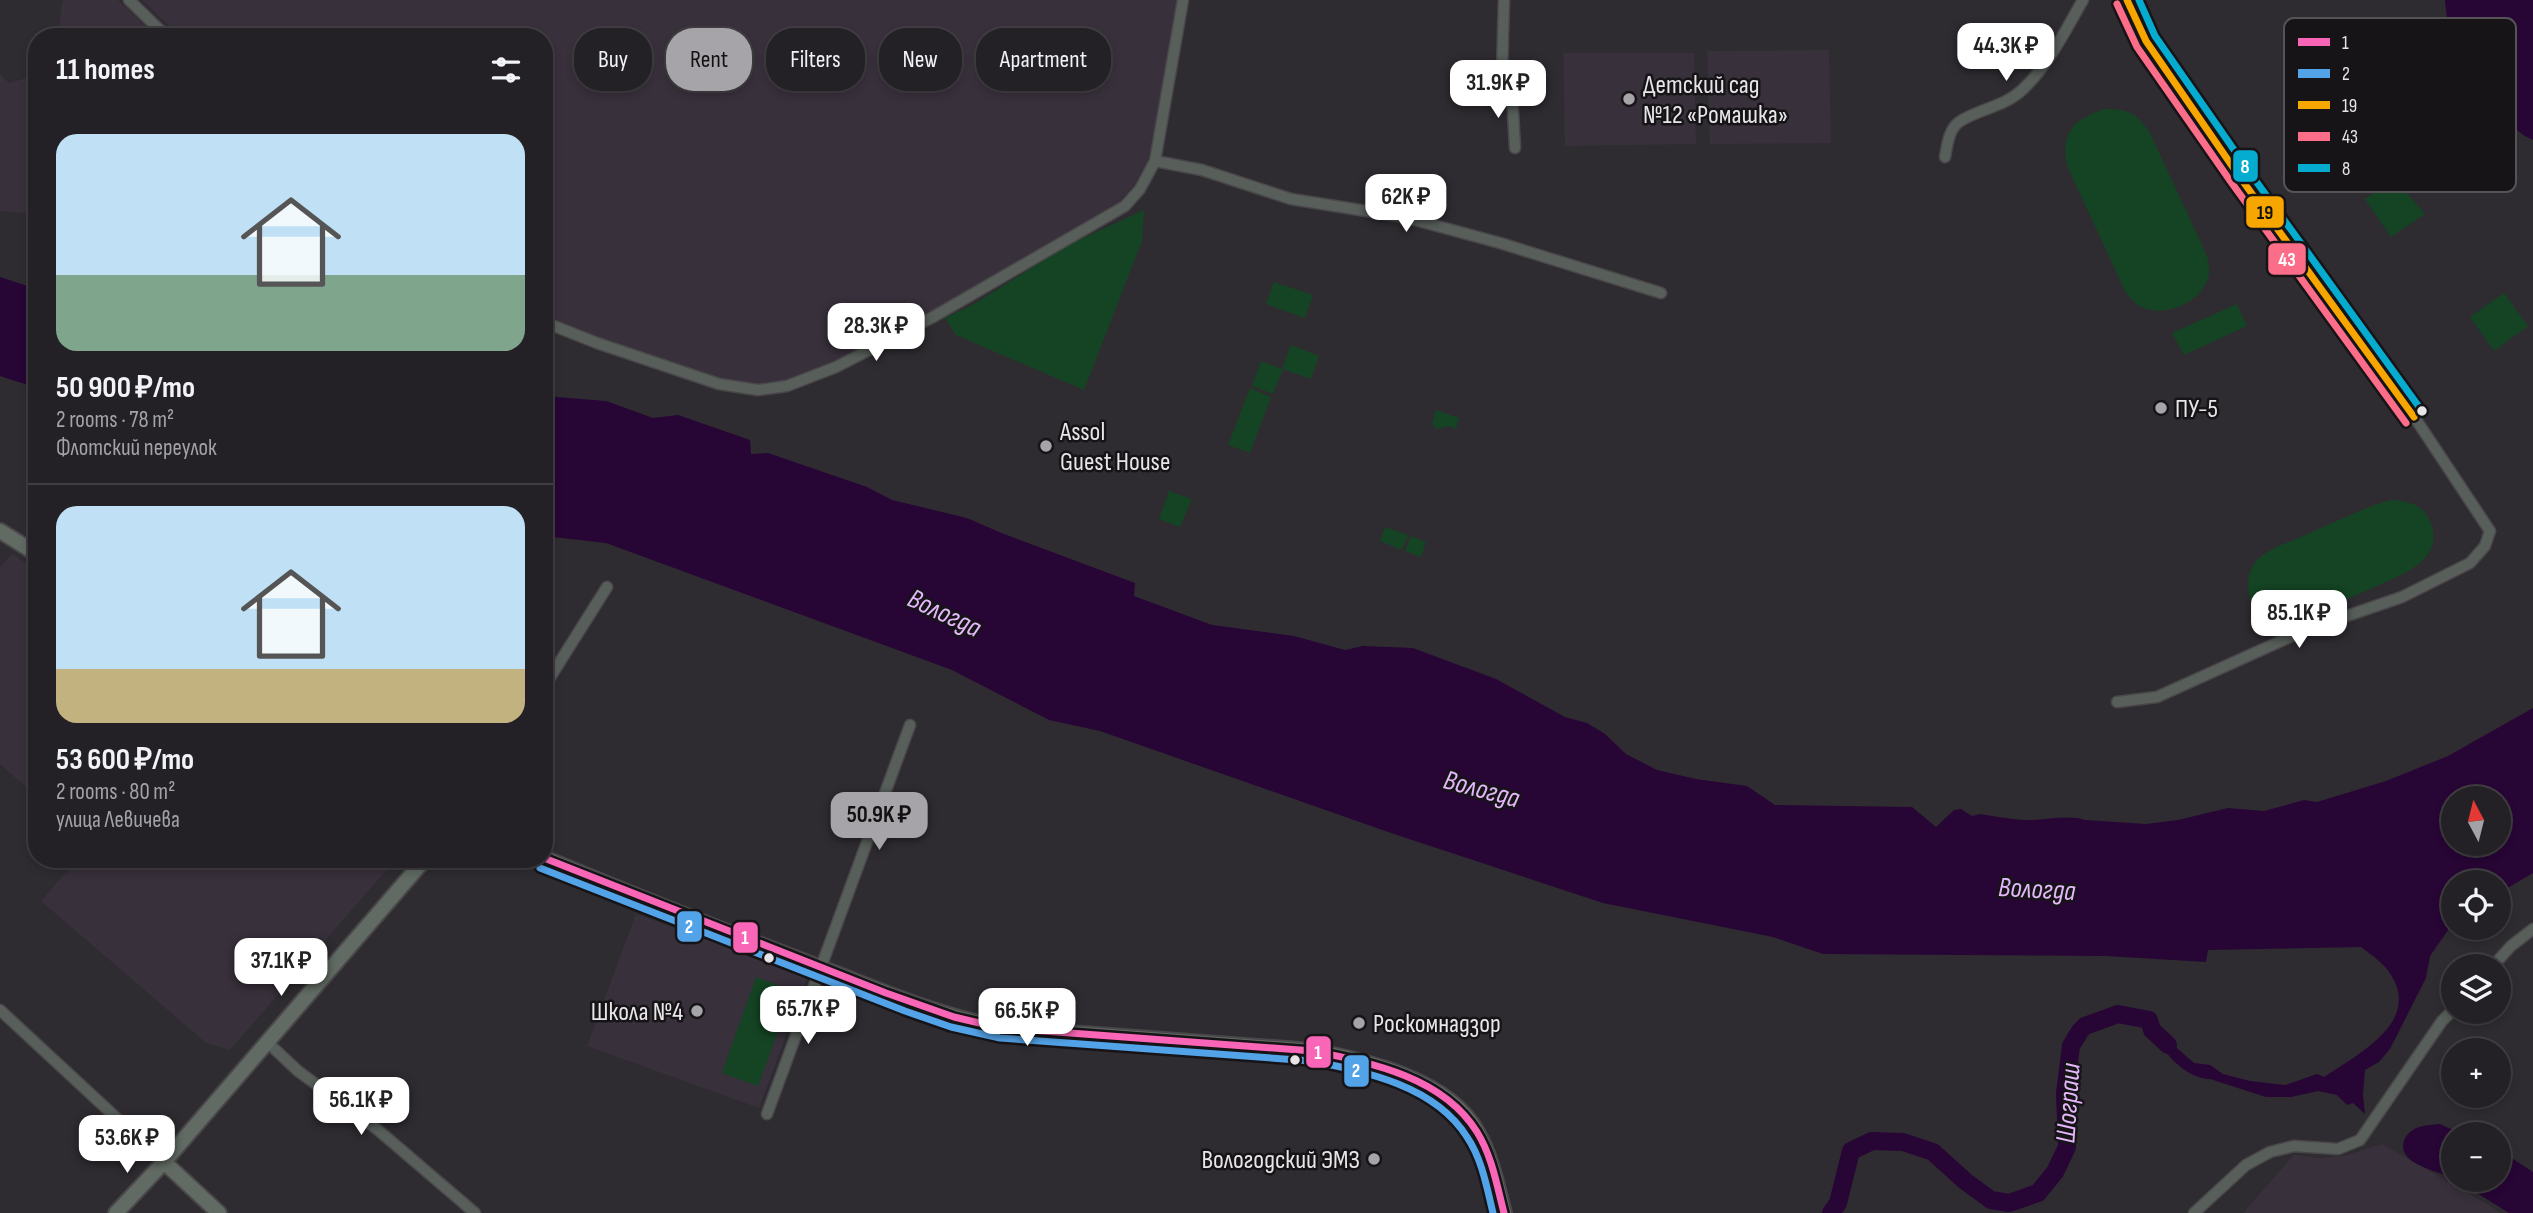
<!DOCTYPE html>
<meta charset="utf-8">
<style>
:root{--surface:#232125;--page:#2f2e32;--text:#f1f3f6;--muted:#a3a3a7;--line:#403e42;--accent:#a7a4a9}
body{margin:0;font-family:"Sofia Sans Condensed",sans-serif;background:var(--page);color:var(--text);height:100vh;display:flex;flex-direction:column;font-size:26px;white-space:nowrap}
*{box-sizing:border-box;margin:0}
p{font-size:23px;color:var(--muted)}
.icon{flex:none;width:38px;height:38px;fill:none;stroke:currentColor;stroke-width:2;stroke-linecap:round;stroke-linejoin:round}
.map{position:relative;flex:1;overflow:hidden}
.side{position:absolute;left:28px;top:28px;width:525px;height:840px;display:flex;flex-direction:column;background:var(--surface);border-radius:28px;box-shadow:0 4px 10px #0003,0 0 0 2px var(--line)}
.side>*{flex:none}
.hud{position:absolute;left:574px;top:28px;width:665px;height:63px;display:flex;gap:14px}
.needle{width:46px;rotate:353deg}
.fabs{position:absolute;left:2441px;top:786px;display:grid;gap:14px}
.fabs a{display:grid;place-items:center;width:70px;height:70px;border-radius:50%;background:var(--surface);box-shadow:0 4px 10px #0003,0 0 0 2px var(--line);font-size:35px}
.price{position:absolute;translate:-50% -60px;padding:0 16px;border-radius:14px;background:#fff;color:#222;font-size:23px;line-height:46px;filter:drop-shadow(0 2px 4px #0008)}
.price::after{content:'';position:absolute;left:50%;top:42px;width:21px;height:16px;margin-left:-10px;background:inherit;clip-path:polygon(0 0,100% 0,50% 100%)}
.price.active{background:var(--accent);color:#111}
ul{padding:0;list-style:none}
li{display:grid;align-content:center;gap:14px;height:371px;padding:0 28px}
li+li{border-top:2px solid var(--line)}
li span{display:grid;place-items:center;height:217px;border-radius:21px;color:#555}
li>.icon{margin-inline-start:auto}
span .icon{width:126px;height:126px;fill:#fffc;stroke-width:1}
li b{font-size:30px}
h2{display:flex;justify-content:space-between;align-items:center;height:84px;padding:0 28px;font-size:30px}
.chip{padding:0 24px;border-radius:28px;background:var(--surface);box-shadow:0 4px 10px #0003,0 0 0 2px var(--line);font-size:24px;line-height:63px}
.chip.active{background:var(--accent);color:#111}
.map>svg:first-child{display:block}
.built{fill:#38303b}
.green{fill:#144423}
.water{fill:#270535;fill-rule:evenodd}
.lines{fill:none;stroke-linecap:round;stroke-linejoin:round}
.river{stroke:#270535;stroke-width:18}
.street-casing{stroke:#49474a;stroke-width:13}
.secondary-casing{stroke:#49474a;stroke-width:18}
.street{stroke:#585f5a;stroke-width:10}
.secondary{stroke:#616a63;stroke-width:14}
.bus-1-casing{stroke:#161417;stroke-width:12}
.bus-2-casing{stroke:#161417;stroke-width:12}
.bus-3-casing{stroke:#161417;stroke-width:12}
.bus-4-casing{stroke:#161417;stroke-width:12}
.bus-5-casing{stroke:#161417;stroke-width:12}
.bus-1{stroke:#fa66b7;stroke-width:7}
.bus-2{stroke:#53a3e8;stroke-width:7}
.bus-3{stroke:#f7a600;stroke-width:7}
.bus-4{stroke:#fb6d88;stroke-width:7}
.bus-5{stroke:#06acd0;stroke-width:7}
.poi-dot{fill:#a7a4a9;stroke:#161417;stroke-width:2.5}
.bus-dot{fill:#e8e5e9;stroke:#161417;stroke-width:2.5}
.labels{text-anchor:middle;stroke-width:5;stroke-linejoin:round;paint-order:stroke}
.poi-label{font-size:26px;fill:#e8e5e9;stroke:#161417;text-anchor:start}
.water-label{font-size:28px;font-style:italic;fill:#e4b7fa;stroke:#161417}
.key{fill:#161417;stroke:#555356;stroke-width:2}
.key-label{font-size:19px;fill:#e8e5e9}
.line-badge{stroke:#161417;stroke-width:2.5}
.badge-label{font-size:19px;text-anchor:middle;font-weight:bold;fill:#fff}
.pale-badge-label{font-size:19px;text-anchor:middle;font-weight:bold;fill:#111}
</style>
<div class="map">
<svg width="2533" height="1213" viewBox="0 0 2533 1213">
<rect width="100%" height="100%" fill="#2f2c31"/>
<!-- built -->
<path class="built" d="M64 0H118L156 37H58L62 2Z
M142 0H1180L1148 161 1133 186 1121 200 931 312 834 362 784 381 757 385 720 378 598 338 544 315V37H181Z
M1829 50 1831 143 1710 144 1707 51Z
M1563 53H1694L1696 144 1565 146Z
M0 74 9 83 37 75V214L0 211Z
M12 554 37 570V797L0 764V567Z
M72 859H396L230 1050 206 1043 41 901 75 862Z
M636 914 808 976 759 1108 587 1046Z
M2382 1144 2489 1205 2500 1213H2243L2294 1155 2319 1158 2344 1156Z"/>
<!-- green -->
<path class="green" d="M2105 109C2129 109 2135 113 2149 131L2207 256C2209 265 2211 274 2206 283 2196 305 2159 319 2138 305 2134 303 2130 297 2126 293L2068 168C2059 134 2073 119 2105 109Z
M2392 181 2397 182 2425 214 2391 237 2365 199Z
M1144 210 1142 241 1084 390 956 335 945 318 974 304 1070 244Z
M1274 282 1313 295 1305 318 1266 304Z
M2504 293 2528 326 2494 351 2470 317Z
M2237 304 2247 326 2184 355 2172 333Z
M1291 345 1319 356 1311 379 1283 369 1273 394 1252 386 1261 361 1282 369Z
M1250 388 1271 397 1250 453 1228 445Z
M1436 410 1459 418 1456 429 1450 426 1437 429 1432 424Z
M1169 491 1192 499 1180 527 1159 519Z
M2391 500C2408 501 2423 504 2430 521 2446 559 2404 574 2377 586 2361 593 2344 600 2328 607 2312 614 2290 625 2272 620 2246 614 2241 576 2258 559 2270 548 2287 543 2301 537 2325 526 2350 515 2374 505Z
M1385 527 1408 535 1402 550 1380 541Z
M1411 536 1426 542 1421 557 1405 551Z
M756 977 793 991 758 1086 722 1073Z"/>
<!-- water -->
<path class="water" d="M2445 0H2533V140L2523 135 2483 101C2481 79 2479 84 2467 68 2454 51 2446 21 2445 0Z
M0 277 37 289V388L0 376Z
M544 396 606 401 653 418 678 415 750 440 751 454 768 453 867 487 892 500 967 518 1004 534 1135 583 1134 596 1212 625 1294 636 1345 650 1363 646 1413 648 1496 679 1565 717 1587 723 1605 734 1626 754 1657 770 1696 779 1747 786 1775 805 1912 807 1936 827 1954 810 1961 809 1972 816 1980 814C1994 816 2009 819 2024 820 2042 821 2069 814 2085 820L2146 824 2178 820 2228 808 2264 811 2304 800 2317 802 2386 781 2448 756 2533 708V873L2499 893V882H2454L2453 923 2430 956 2426 978 2390 1049 2379 1062 2365 1070 2363 1095 2365 1114 2353 1103 2347 1105 2337 1095 2318 1091 2291 1097H2266L2210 1079C2185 1079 2162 1051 2152 1030L2163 1036 2194 1063 2210 1065 2223 1074 2250 1081 2285 1085 2317 1074 2324 1077C2360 1053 2427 1019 2386 968 2379 960 2369 953 2361 947L2208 950 2206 962 2106 956 1823 954 1773 937 1603 903 1391 833 1100 731 1049 720 952 670 606 543 544 536ZM2454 798H2499V844H2454Z
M2440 1124 2461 1134H2454L2453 1178C2440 1173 2424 1169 2412 1161 2400 1153 2400 1138 2413 1130 2420 1125 2431 1125 2440 1124Z
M2499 1150 2533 1172V1213H2509L2456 1180H2499Z"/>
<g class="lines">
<!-- river -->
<path class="river" d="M1831 1213 1838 1203 1851 1151 1872 1141 1903 1142 1933 1152 1965 1181 1991 1200 2009 1203 2038 1193 2055 1172 2067 1147 2065 1093 2071 1046 2080 1031 2085 1026 2118 1014 2149 1020 2152 1030 2168 1045"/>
<!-- street casing -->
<g class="street-casing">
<path id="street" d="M129 0 167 37
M1504 0 1502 72 1512 94 1515 148
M1945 157C1947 146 1949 129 1959 122 1978 109 2004 107 2022 90 2048 66 2065 31 2083 0
M1155 161 1202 170 1291 199 1404 217 1500 243 1661 293
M544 322 597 343 719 384 758 390 787 386 836 367 933 317 1125 206 1140 189 1155 161 1183 0
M544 687 607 587
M2117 702 2157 697 2303 631 2402 597 2470 563 2485 546 2490 531 2407 406 2239 176 2146 41 2127 0
M2493 966 2511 946 2533 929
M0 1010 164 1162
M266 1041 298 1071 378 1130 475 1213
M767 1114 910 725
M2194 1213 2246 1165 2270 1152 2294 1146 2338 1149 2360 1140 2442 1021 2454 1009"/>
</g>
<!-- secondary casing -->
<g class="secondary-casing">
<path id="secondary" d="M0 531 37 554
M544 858C635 896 726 932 818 967 879 990 937 1016 1001 1028L1313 1051C1366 1061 1449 1080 1477 1132 1491 1156 1497 1186 1504 1213
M164 1162 219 1213
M116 1213 164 1162 425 859"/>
</g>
<!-- street -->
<use href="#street" class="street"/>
<!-- secondary -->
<use href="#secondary" class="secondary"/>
<!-- bus-1 casing -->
<g class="bus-1-casing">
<path id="bus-1" d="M544 858 886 993 954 1017 1001 1028 1313 1051C1372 1063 1443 1077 1477 1132 1492 1156 1497 1186 1504 1213"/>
</g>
<!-- bus-2 casing -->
<g class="bus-2-casing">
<path id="bus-2" d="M540 868 905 1011 951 1027 1000 1038 1312 1061C1367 1072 1435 1086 1467 1137 1482 1159 1487 1188 1493 1213"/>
</g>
<!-- bus-3 casing -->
<g class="bus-3-casing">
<path id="bus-3" d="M2127 0 2146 41 2239 176 2414 417"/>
</g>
<!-- bus-4 casing -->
<g class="bus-4-casing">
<path id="bus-4" d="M2117 4 2137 47 2231 182 2406 423"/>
</g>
<!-- bus-5 casing -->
<g class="bus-5-casing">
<path id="bus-5" d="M2139 0 2155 36 2248 170 2422 411"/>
</g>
<!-- bus-1 -->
<use href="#bus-1" class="bus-1"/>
<!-- bus-2 -->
<use href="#bus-2" class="bus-2"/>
<!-- bus-3 -->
<use href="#bus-3" class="bus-3"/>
<!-- bus-4 -->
<use href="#bus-4" class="bus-4"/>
<!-- bus-5 -->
<use href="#bus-5" class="bus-5"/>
</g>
<!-- markers -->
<g class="poi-dot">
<circle cx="1629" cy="99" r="7"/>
<circle cx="2161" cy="408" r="7"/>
<circle cx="1046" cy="446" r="7"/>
<circle cx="697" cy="1011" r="7"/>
<circle cx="1359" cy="1023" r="7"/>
<circle cx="1374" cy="1159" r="7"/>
</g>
<g class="bus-dot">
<circle cx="2422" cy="411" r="6"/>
<circle cx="769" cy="958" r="6"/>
<circle cx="1295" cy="1060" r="6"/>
</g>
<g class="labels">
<!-- poi labels -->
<g class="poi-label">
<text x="1643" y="93">Детский сад<tspan x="1643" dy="30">№12 «Ромашка»</tspan></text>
<text x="2175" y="417">ПУ-5</text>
<text x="1060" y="440">Assol<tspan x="1060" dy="30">Guest House</tspan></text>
<text x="683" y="1020" text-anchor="end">Школа №4</text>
<text x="1373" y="1032">Роскомнадзор</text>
<text x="1360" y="1168" text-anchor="end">Вологодский ЭМЗ</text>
</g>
<!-- water labels -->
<g class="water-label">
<text transform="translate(945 612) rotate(25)" y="10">Вологда</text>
<text transform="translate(1482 788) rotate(15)" y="10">Вологда</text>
<text transform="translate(2037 888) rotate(3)" y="10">Вологда</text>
<text transform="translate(2067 1103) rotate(-86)" y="10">Шограш</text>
</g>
</g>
<!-- legend -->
<rect x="2284" y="18" width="232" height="174" rx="10" class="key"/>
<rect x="2298" y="38" width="32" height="8" fill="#fa66b7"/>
<rect x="2298" y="69" width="32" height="9" fill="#53a3e8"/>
<rect x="2298" y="101" width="32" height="8" fill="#f7a600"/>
<rect x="2298" y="132" width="32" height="9" fill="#fb6d88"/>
<rect x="2298" y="164" width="32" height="8" fill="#06acd0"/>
<g class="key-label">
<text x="2342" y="49">1</text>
<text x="2342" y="80">2</text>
<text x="2342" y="112">19</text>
<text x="2342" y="143">43</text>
<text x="2342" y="175">8</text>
</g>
<g class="line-badge">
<rect x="2232" y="149" width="27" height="34" rx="7" fill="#06acd0"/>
<rect x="2245" y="195" width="40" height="34" rx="7" fill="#f7a600"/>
<rect x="2267" y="242" width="40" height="34" rx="7" fill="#fb6d88"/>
<rect x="676" y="910" width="27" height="33" rx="7" fill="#53a3e8"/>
<rect x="732" y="921" width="27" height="33" rx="7" fill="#fa66b7"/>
<rect x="1305" y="1035" width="27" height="34" rx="7" fill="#fa66b7"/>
<rect x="1343" y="1054" width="27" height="34" rx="7" fill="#53a3e8"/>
</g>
<g class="badge-label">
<text x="2245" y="173">8</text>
<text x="2287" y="266">43</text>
<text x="689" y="933">2</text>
<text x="745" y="944">1</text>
<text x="1318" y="1059">1</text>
<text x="1356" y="1077">2</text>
</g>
<g class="pale-badge-label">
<text x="2265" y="219">19</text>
</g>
</svg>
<div class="fabs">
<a><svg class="needle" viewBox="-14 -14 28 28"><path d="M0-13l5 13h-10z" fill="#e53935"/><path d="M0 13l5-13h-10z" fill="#a3a3a7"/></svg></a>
<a><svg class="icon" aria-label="locate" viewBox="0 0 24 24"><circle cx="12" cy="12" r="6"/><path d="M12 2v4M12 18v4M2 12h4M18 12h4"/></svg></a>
<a><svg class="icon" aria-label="layers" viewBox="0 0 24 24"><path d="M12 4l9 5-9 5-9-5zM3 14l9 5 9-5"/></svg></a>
<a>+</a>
<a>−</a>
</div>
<b class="price" style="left:2006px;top:83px">44.3K ₽</b>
<b class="price" style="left:1498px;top:120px">31.9K ₽</b>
<b class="price" style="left:1406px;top:234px">62K ₽</b>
<b class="price" style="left:876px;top:363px">28.3K ₽</b>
<b class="price" style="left:2299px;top:650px">85.1K ₽</b>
<b class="price active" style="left:879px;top:852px">50.9K ₽</b>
<b class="price" style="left:281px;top:998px">37.1K ₽</b>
<b class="price" style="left:808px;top:1046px">65.7K ₽</b>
<b class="price" style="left:1027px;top:1048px">66.5K ₽</b>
<b class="price" style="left:361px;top:1137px">56.1K ₽</b>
<b class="price" style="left:127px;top:1175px">53.6K ₽</b>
<div class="hud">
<a class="chip">Buy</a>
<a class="chip active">Rent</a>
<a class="chip">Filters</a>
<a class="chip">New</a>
<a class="chip">Apartment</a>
</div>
<section class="side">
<h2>11 homes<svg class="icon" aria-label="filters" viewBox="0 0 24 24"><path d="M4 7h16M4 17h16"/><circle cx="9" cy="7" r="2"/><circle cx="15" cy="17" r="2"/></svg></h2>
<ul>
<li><span style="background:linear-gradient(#bfe0f5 65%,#7fa58c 0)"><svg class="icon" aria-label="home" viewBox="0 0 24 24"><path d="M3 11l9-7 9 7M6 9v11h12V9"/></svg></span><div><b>50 900 ₽/mo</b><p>2 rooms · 78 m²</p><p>Флотский переулок</p></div></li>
<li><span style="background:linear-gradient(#bfe0f5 75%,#c2b280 0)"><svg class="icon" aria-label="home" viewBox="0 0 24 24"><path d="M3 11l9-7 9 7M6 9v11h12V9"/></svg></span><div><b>53 600 ₽/mo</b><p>2 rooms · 80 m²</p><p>улица Левичева</p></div></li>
</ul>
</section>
</div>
